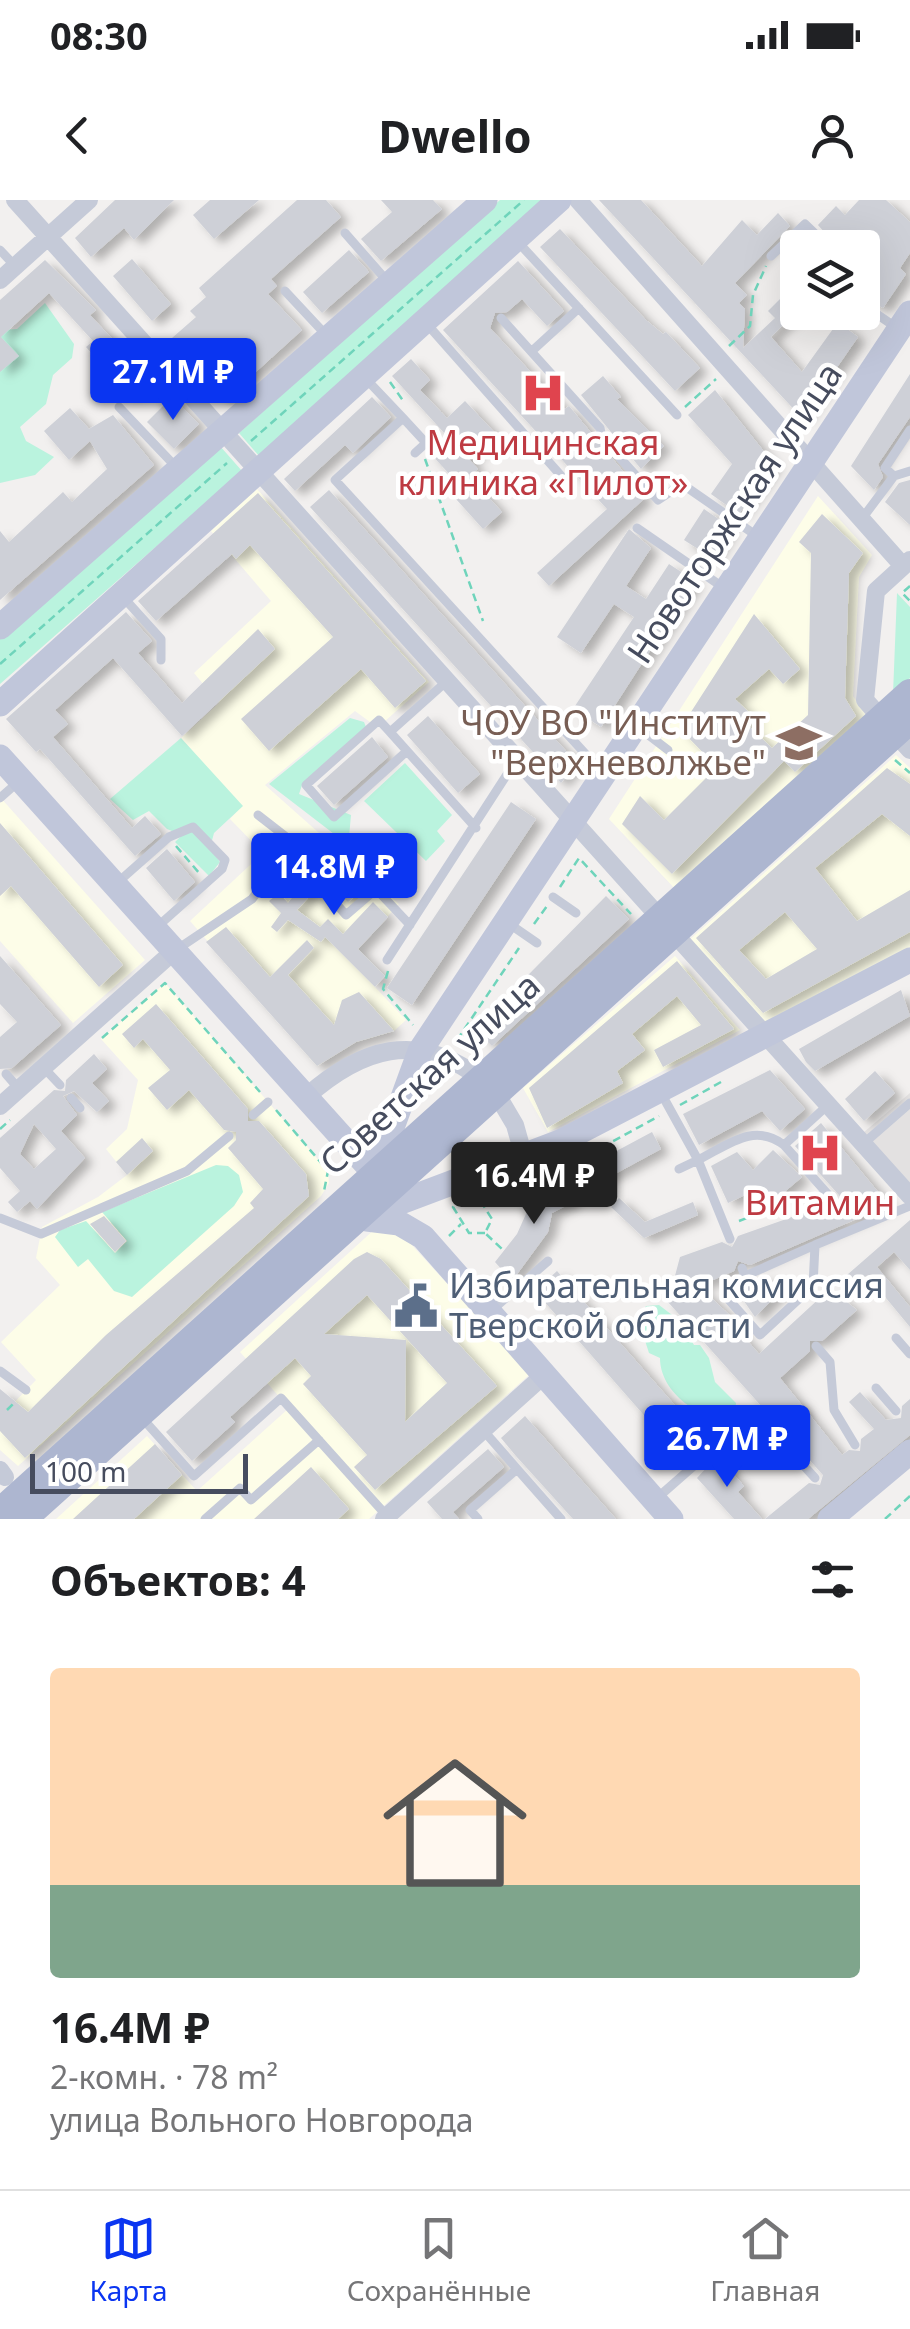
<!DOCTYPE html>
<html lang="ru">
<meta charset="utf-8">
<style>
:root{--surface:#fff;--page:#f6f6f6;--text:#202124;--muted:#757577;--line:#e0e0e0;--accent:#0a35f1}
body{margin:0;font-family:"Noto Sans",sans-serif;background:var(--page);color:var(--text);height:100vh;display:flex;flex-direction:column;font-size:38px;white-space:nowrap}
*{box-sizing:border-box;margin:0}
p{font-size:32px;color:var(--muted)}
.icon{flex:none;width:55px;height:55px;fill:none;stroke:currentColor;stroke-width:2;stroke-linecap:round;stroke-linejoin:round}
.map{position:relative;height:1319px;overflow:hidden}
.drawer{display:flex;flex-direction:column;background:var(--surface);flex:1}
.drawer>*{flex:none}
.tools{position:absolute;left:780px;top:30px;display:grid;gap:20px}
.tools a{display:grid;place-items:center;width:100px;height:100px;border-radius:10px;background:var(--surface);box-shadow:0 10px 40px #0002;font-size:50px}
.scale{position:absolute;left:30px;bottom:25px;width:218px;box-sizing:border-box;padding-left:10px;border:5px solid #464c5e;border-top:0;font-size:28px;line-height:35px;white-space:nowrap;color:#464c5e;-webkit-text-stroke:8px #fff;paint-order:stroke}
.price{position:absolute;translate:-50% -85px;padding:0 22px;border-radius:10px;background:var(--accent);color:#fff;font-size:32px;line-height:65px;filter:drop-shadow(0 2px 5px #0008)}
.price::after{content:'';position:absolute;left:50%;top:60px;width:30px;height:22px;margin-left:-15px;background:inherit;clip-path:polygon(0 0,100% 0,50% 100%)}
.price.on{background:#222;color:#fff}
ul{padding:0;list-style:none}
li{display:grid;align-content:center;gap:20px;height:530px;padding:0 50px}
li+li{border-top:2px solid var(--line)}
li span{display:grid;place-items:center;height:310px;border-radius:10px;color:#555}
li>.icon{margin-inline-start:auto}
span .icon{width:180px;height:180px;fill:#fffc;stroke-width:1}
li b{font-size:42px}
h2{display:flex;justify-content:space-between;align-items:center;height:120px;padding:0 50px;font-size:42px}
.status{display:flex;justify-content:space-between;align-items:center;height:70px;padding:0 50px;background:var(--surface);direction:ltr}
.status svg{height:28px;fill:currentColor}
header{display:flex;justify-content:space-between;align-items:center;height:130px;padding:0 50px;background:var(--surface);font-size:45px;font-weight:700}
.tabs{display:flex;justify-content:space-around;align-items:center;height:140px;border-top:2px solid var(--line);background:var(--surface);font-size:28px;color:var(--muted)}
.tabs a{display:grid;justify-items:center;gap:5px}
.tabs .on{color:var(--accent)}
.map>svg:first-child{display:block}
.commercial{fill:#fdfde8}
.education{fill:#e3e1e1}
.green{fill:#baf3de}
.building{fill:#ced0d7;fill-rule:evenodd;filter:url(#shadow)}
.lines{fill:none;stroke-linecap:round;stroke-linejoin:round}
.path{stroke:#6fd4bb;stroke-width:2.5;stroke-dasharray:8 5;stroke-linecap:butt}
.lane{stroke:#c5cad8;stroke-width:9}
.street{stroke:#c5cad8;stroke-width:18}
.secondary{stroke:#c0c6da;stroke-width:25}
.primary{stroke:#adb6d0;stroke-width:28}
.labels{text-anchor:middle;stroke-width:9;stroke-linejoin:round;paint-order:stroke}
.health-label{font-size:35px;fill:#be3a42;stroke:#fff}
.street-label{font-size:35px;fill:#464c5e;stroke:#fff}
.education-label{font-size:35px;fill:#785e54;stroke:#fff;text-anchor:end}
.service-label{font-size:35px;fill:#4e5e75;stroke:#fff;text-anchor:start}
</style>
<div class="status"><b>08:30</b><svg viewBox="0 0 49 12"><path d="M0 12V9h3v3zM5 12V6h3v6zM10 12V3h3v9zM15 12V0h3v12zM26 1h20v11H26zM47 4h2v5h-2z"/></svg></div>
<header><svg class="icon" aria-label="back" viewBox="0 0 24 24"><path d="M15 5l-7 7 7 7"/></svg>Dwello<svg class="icon" aria-label="person" viewBox="0 0 24 24"><circle cx="12" cy="8" r="4"/><path d="M4 21q1-7 8-7t8 7"/></svg></header>
<div class="map">
<svg width="910" height="1319" viewBox="0 0 910 1319">
<defs>
<filter id="shadow"><feDropShadow dx="8" dy="5" stdDeviation="5" flood-color="#0004"/></filter>
</defs>
<rect width="100%" height="100%" fill="#f2f0ef"/>
<!-- commercial -->
<path class="commercial" d="M257 289 429 482 384 522H370L355 511 265 585 399 704 358 749 385 776 375 787 406 820 394 831 356 842 317 866 190 721 263 653 230 619 242 606 181 538 219 503 194 473 271 401 211 331Z
M818 296 872 355 859 377 853 496 867 517 678 692 609 619Z
M896 555 910 568V747L763 829 686 743Z
M0 597 145 760 73 823 0 741Z
M675 756 740 830 548 932 523 888Z
M165 783 328 971 329 983 321 996 18 1266 0 1250V1217L36 1180 1 1142 60 1085 36 1058 42 1027 98 997 127 975 106 949 127 929 138 880 101 839Z
M376 1028 397 1029 530 1174 369 1319H56L147 1236 197 1291 289 1208 240 1152Z"/>
<!-- education -->
<path class="education" d="M910 893V985L863 933Z"/>
<!-- green -->
<path class="green" d="M500 0H548L260 257 239 233Z
M45 103 74 144 72 158 53 175 46 204 20 227 26 241 54 257 35 275 0 283V130L17 129Z
M220 246 242 271 0 484V436Z
M897 393 910 407V478L893 494Z
M350 518 364 522 366 527 302 585 299 594 351 615 349 637H338L269 584Z
M181 538 243 606 214 633 210 648 220 662 209 676 175 642 182 635 167 629 149 611 133 620 110 599Z
M405 563 452 615 437 631 445 641 426 661 364 601Z
M216 965 228 966 239 975 243 992 234 1006 132 1097 114 1091 88 1059 78 1067 55 1037 60 1030 86 1021 115 1053 127 1041 102 1012Z
M659 1105 680 1121 694 1145H700L709 1158 715 1182 736 1203 734 1222C701 1221 660 1193 660 1158L649 1153 638 1119 646 1106Z"/>
<!-- building -->
<path class="building" d="M115 0H174L134 40 124 28 91 57 75 38Z
M210 0H259L214 39 193 15Z
M297 0H326L341 17 271 79 277 86 268 94 302 130 225 200 172 138 196 117 190 111 206 97 199 88Z
M381 0H433L442 9 381 61 361 39 392 12Z
M599 0H641L702 66 742 20 757 35 778 13 790 26 735 83 747 95 739 103 745 109 743 148 775 118 768 111 793 86 784 76 798 63V110L771 137 802 172 838 122 858 137 802 218Z
M859 0H886L910 22V53L900 68 906 74 883 108 862 96 867 76 862 72V48H838L818 25 836 6 845 15Z
M560 29 646 120 663 134 666 132 700 168 675 191 540 47Z
M349 50 369 72 322 113 303 92Z
M132 59 171 104 152 121 113 76Z
M45 60 96 110 90 115 117 144 112 148 130 168 135 164 148 178 130 195 86 147 93 141 49 93 1 137 19 156 0 172V100Z
M518 61 564 111 547 126 522 99 507 112 495 113 490 128 565 209 569 206 645 298 549 386 537 373 607 309 443 130Z
M411 159 430 180 420 190 447 218 465 201 496 234 469 259 478 269 469 276 502 312 483 329 456 299 465 291 429 252 447 236 392 176Z
M910 174V217L878 264 883 277 874 290 851 266Z
M603 176 621 197 617 199 664 246 641 269 581 195Z
M715 190 774 264 739 314 711 294 732 264 688 215Z
M172 197 199 224 174 249 147 222Z
M372 197 391 217 353 253 345 245 295 291 284 279Z
M70 208 89 229 113 215 154 265 0 400V331L9 342 63 292 72 302 107 269 90 241 69 260 44 231Z
M910 280V325L885 302 899 283Z
M329 290 577 563 561 583 310 307Z
M258 293 426 481 395 508 361 469 269 551 241 519 333 437 250 345 236 359 232 354 156 421 138 401Z
M704 309 730 327 712 358 684 340Z
M822 314 863 353 849 373 845 498 856 516 795 572 784 561 672 674 622 624 640 596 664 620 717 567 680 529 754 414 800 469 783 484 769 469 735 499 756 519 749 526 772 548 808 515 811 353 799 342Z
M629 329 651 348 626 386 646 399 669 364 695 381 601 527 573 509 634 417 614 404 581 453 557 437Z
M126 412 152 441 138 453 182 503 258 429 275 449 182 536 113 458 55 510 68 524 53 537 132 628 145 616 161 634 135 656 40 549 36 552 6 519Z
M428 516 480 574 458 593 407 535Z
M372 537 388 557 334 605 317 586Z
M887 568 910 584V636L882 614 815 668 857 721 910 690V732L763 813 696 738ZM785 712 817 749 766 779 739 750Z
M511 602 536 619 412 805 387 788Z
M0 623 123 765 99 787 11 686 0 696Z
M167 649 195 682 174 701 146 668Z
M326 661 364 689 348 702 331 686 321 684 297 710 320 727 328 719 343 734 373 702 388 717 358 749 385 776 375 787 325 737 321 742 288 720 277 732 271 727 281 713 269 701 279 693 288 703 317 665Z
M606 696 629 719 492 846 475 829Z
M226 727 270 777 307 740 314 748 288 775 334 825 342 800 359 792 394 831 356 842 317 866 206 742Z
M0 756 61 825 12 868 0 869V837L17 822 0 804Z
M677 761 734 829 663 867 654 850 701 825 677 796 632 834 645 850 617 871 623 883 547 928 529 888Z
M901 790 910 816 815 871 806 862 799 849Z
M156 804 248 909V921H259L306 974 309 996 25 1258 0 1231V1189L28 1212 106 1135 254 1008 250 1003 263 989 228 948 236 940V932L224 930 189 890 167 910 148 888 170 870 143 839 134 848 122 834Z
M94 854 107 869 92 883 109 901 97 912 74 891 63 896 77 915 61 931 85 958 37 1009 30 1001 17 1012 8 1002 20 991 0 968V938L54 890 65 891 66 880ZM34 924 56 949 34 969 20 954Z
M770 870 805 909 780 931 762 911 699 945 683 914Z
M875 871 895 893 864 921 845 899Z
M821 923 889 1005 750 1065 738 1061 734 1071 699 1086 743 1128 739 1131 759 1154 823 1095 833 1100 838 1095 857 1110 822 1141H810V1151L780 1178 842 1255 849 1250 860 1251 861 1239 874 1229 849 1202 860 1192 886 1220 901 1218 902 1206 910 1199V1235L808 1319H765L809 1283 820 1285 823 1275 668 1102 680 1057 722 1042 732 1047 738 1036 826 1005 838 1016 847 1014V1004L795 946Z
M652 932 661 949 589 988 581 970Z
M142 938 153 951 127 975 116 962Z
M773 950 802 977 775 1000 762 987 728 1003 711 966 737 952 753 970Z
M567 977 573 1002 552 1013 548 1032 512 1081 495 1062 517 1034 534 996Z
M619 998 645 1022 693 1002 698 1015 644 1038 611 1007Z
M104 1016 126 1041 115 1052 90 1024Z
M910 1020V1070L894 1052 877 1067 910 1107V1127L867 1075 856 1085 847 1075Z
M367 1052 381 1059 497 1186 375 1290 354 1267 367 1255 303 1184 311 1176 295 1158 230 1217 235 1222 192 1261 166 1232 354 1059ZM367 1095 447 1183 405 1222 406 1140 324 1134Z
M557 1071 708 1243 685 1262 535 1091Z
M766 1076 781 1091 755 1117 737 1091Z
M525 1216 584 1283 616 1319H573L516 1256 501 1238Z
M155 1244 182 1275 134 1319H73Z
M488 1249 504 1267 453 1312 459 1319H442L427 1302Z
M717 1256 744 1286 738 1292 762 1319H734L697 1278Z
M311 1267 349 1309 338 1319H254Z"/>
<g class="lines">
<!-- path -->
<path class="path" d="M729 146 750 126 753 95 766 66
M390 182 404 202
M685 207 716 179
M251 241 524 0
M425 259 483 421
M910 386 902 393 910 401
M0 464 227 263
M895 560 910 573
M176 646 200 674
M560 687 579 658 631 714
M534 724 547 706
M388 771 383 789 413 825
M102 838 165 783 260 892
M457 840 519 748
M680 905 721 882
M276 910 328 971 324 991
M0 929 10 920
M579 960 659 916
M484 1002 534 988
M739 1021 784 1004
M485 1033H469L453 1007 478 997 492 1019 485 1033 503 1050
M449 1036 461 1024
M7 1210 16 1201
M885 1319 910 1296"/>
<!-- lane -->
<path class="lane" d="M345 33 388 82
M517 41 677 215
M0 50 15 66
M771 56 805 24 830 48
M285 91 327 136
M862 104 897 128
M501 118 600 228 602 238 658 300 682 284 757 336
M426 123 571 287
M532 151 579 108
M367 180 403 218 335 280 602 572
M119 207 177 268
M403 218 426 243 415 253
M894 276 910 271
M861 320 894 276 885 268 910 230
M637 328 724 388
M123 397 161 439V460
M447 481 390 532 476 628
M638 527 668 550
M390 532 379 520 306 585 334 617 407 551
M0 598 17 583
M294 643C329 647 351 666 376 689L346 715 339 707
M117 683 169 637 193 627 225 660 222 669 157 727
M376 689 410 725
M553 697 576 713
M508 723 537 743
M176 750 252 699 294 643 258 615
M387 760 517 559
M43 867 60 885
M6 874 19 889
M661 893 698 960C728 945 754 922 784 945L828 905
M71 898 80 908
M253 915 268 902
M561 944 584 996
M863 944 910 903
M784 945 841 1009
M679 969 698 960 730 1039
M0 1018 41 1034 187 971 229 936
M815 1045 910 1006
M742 1068 745 1076 729 1087V1100L760 1135 813 1086 815 1045 745 1076
M492 1110 548 1061
M896 1138 910 1154
M816 1146 830 1162 834 1210 855 1245
M0 1171 26 1190
M876 1188 896 1211
M143 1219 194 1276 281 1198 387 1316
M805 1267 815 1278
M517 1269 561 1319
M656 1299 746 1220
M205 1319 240 1288 251 1300 319 1240
M478 1319 470 1310 517 1269 483 1230"/>
<!-- street -->
<path class="street" d="M15 0 910 996
M578 0 903 366
M0 80 89 0
M910 360 876 391 865 500 910 550
M496 893 515 925 524 957
M306 897C360 849 417 829 481 879
M0 906 174 751
M0 1270 5 1277
M384 1319 544 1175"/>
<!-- secondary -->
<path class="secondary" d="M0 427 485 0
M0 504 559 0
M0 557 375 974 420 851 910 113
M358 1018 560 942 910 760
M367 1019 399 1023 423 1037 671 1319
M830 1319 910 1252"/>
<!-- primary -->
<path class="primary" d="M0 1312 910 493
M23 1319 910 520"/>
</g>
<!-- icons -->
<defs>
<g id="hospital-bare" transform="scale(3.45)"><path d="M-5-5h3v3.5h4V-5h3V5h-3V1.5h-4V5h-3Z" fill="#e0444e" stroke="#fff" stroke-width="2.5" paint-order="stroke"/></g>
<g id="university-bare" transform="scale(3.45)"><path d="M0-5L7-2L0 1L-7-2ZM-4 1L0 2.5L4 1V4Q0 6-4 4Z" fill="#8d6e63" stroke="#fff" stroke-width="2.5" paint-order="stroke"/></g>
<g id="civic-bare" transform="scale(3.45)"><path d="M-.6-6.5H3V-4.5H.6V-3L4-1V1h2V6H-6V1h2V-1L-.6-3ZM-1.2 2.5V6h2.4V2.5Z" fill="#5c6f8a" stroke="#fff" stroke-width="2.5" paint-order="stroke"/></g>
</defs>
<g fill-rule="evenodd">
<use href="#hospital-bare" x="543" y="193"/>
<use href="#university-bare" x="799" y="543"/>
<use href="#hospital-bare" x="820" y="953"/>
<use href="#civic-bare" x="416" y="1106"/>
</g>
<g class="labels">
<!-- health labels -->
<g class="health-label">
<text x="543" y="255">Медицинская<tspan x="543" dy="40">клиника «Пилот»</tspan></text>
<text x="820" y="1015">Витамин</text>
</g>
<!-- street labels -->
<g class="street-label">
<text transform="translate(735 313) rotate(-56)" y="12">Новоторжская улица</text>
<text transform="translate(430 874) rotate(-42)" y="12">Советская улица</text>
</g>
<!-- education labels -->
<g class="education-label">
<text x="766" y="535">ЧОУ ВО "Институт<tspan x="766" dy="40">"Верхневолжье"</tspan></text>
</g>
<!-- service labels -->
<g class="service-label">
<text x="449" y="1098">Избирательная комиcсия<tspan x="449" dy="40">Тверской области</tspan></text>
</g>
</g>
</svg>
<div class="tools">
<a><svg class="icon" aria-label="layers" viewBox="0 0 24 24"><path d="M12 4l9 5-9 5-9-5zM3 14l9 5 9-5"/></svg></a>
</div>
<div class="scale">100 m</div>
<b class="price" style="left:173px;top:223px">27.1M ₽</b>
<b class="price" style="left:334px;top:718px">14.8M ₽</b>
<b class="price on" style="left:534px;top:1027px">16.4M ₽</b>
<b class="price" style="left:727px;top:1290px">26.7M ₽</b>
</div>
<section class="drawer">
<h2>Объектов: 4<svg class="icon" aria-label="filters" viewBox="0 0 24 24"><path d="M4 7h16M4 17h16"/><circle cx="9" cy="7" r="2"/><circle cx="15" cy="17" r="2"/></svg></h2>
<ul>
<li><span style="background:linear-gradient(#ffd9b3 70%,#7fa58c 0)"><svg class="icon" aria-label="home" viewBox="0 0 24 24"><path d="M3 11l9-7 9 7M6 9v11h12V9"/></svg></span><div><b>16.4M ₽</b><p>2-комн. · 78 m²</p><p>улица Вольного Новгорода</p></div></li>
</ul>
</section>
<nav class="tabs">
<a class="on"><svg class="icon" aria-label="map" viewBox="0 0 24 24"><path d="M3 6l6-2 6 2 6-2v14l-6 2-6-2-6 2zM9 4v14M15 6v14"/></svg>Карта</a>
<a><svg class="icon" aria-label="saved" viewBox="0 0 24 24"><path d="M7 4h10v16l-5-4-5 4z"/></svg>Сохранённые</a>
<a><svg class="icon" aria-label="home" viewBox="0 0 24 24"><path d="M3 11l9-7 9 7M6 9v11h12V9"/></svg>Главная</a>
</nav>
